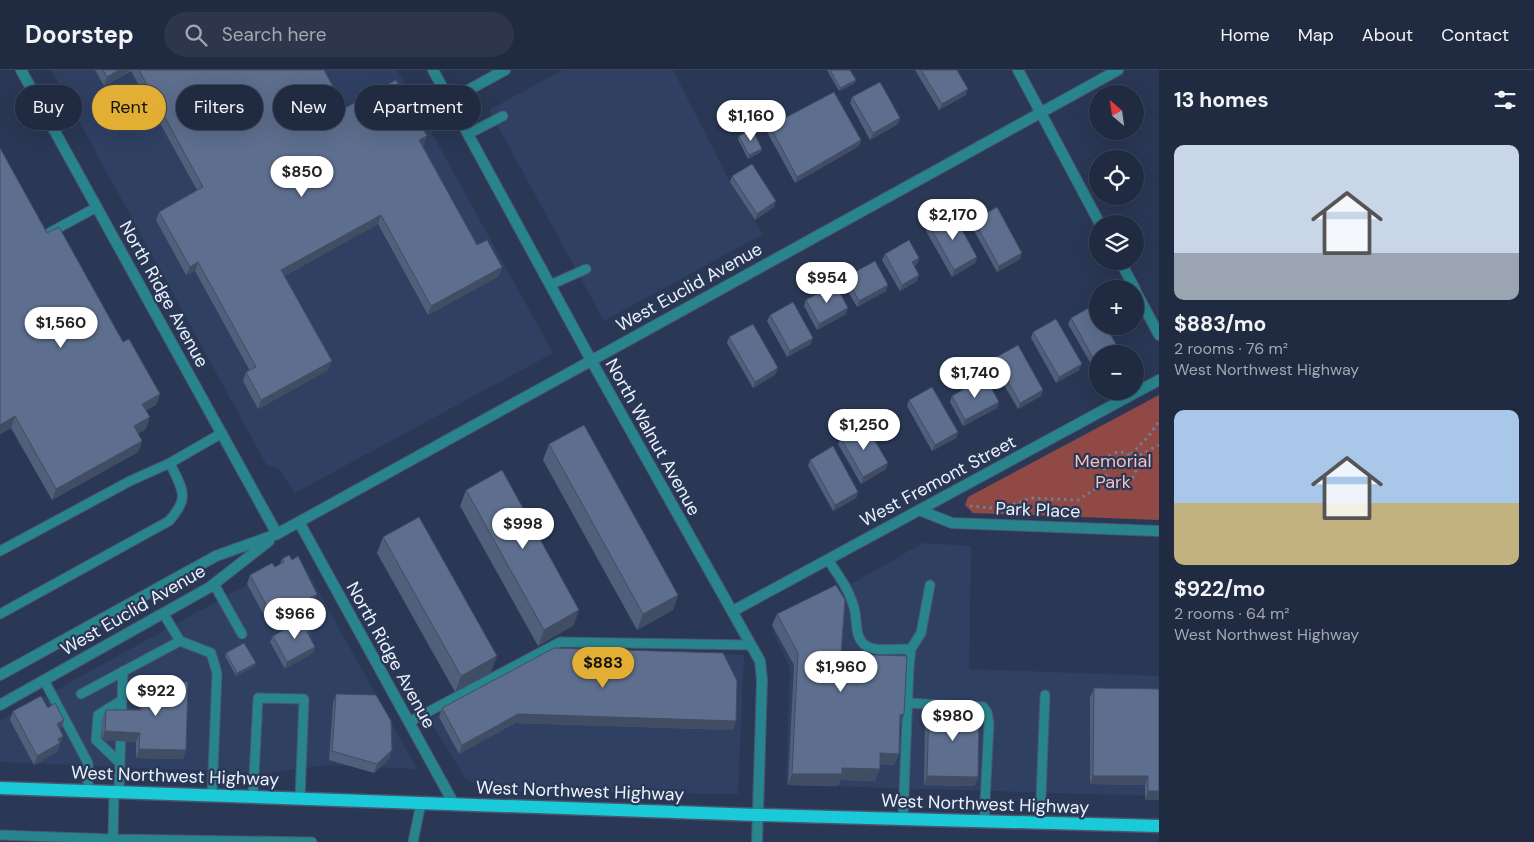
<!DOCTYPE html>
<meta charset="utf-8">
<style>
:root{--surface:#202a40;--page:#2d364b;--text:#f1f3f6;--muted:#a2a7b1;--line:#3d4659;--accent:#e2ae34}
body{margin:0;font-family:"DM Sans",sans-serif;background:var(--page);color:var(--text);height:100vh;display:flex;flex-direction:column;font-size:19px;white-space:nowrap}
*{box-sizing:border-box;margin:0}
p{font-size:16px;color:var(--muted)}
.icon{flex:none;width:28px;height:28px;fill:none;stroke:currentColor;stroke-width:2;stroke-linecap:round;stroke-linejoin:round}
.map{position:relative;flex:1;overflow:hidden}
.drawer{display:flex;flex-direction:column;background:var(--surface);width:375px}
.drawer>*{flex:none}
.banner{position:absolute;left:15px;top:15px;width:475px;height:45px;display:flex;gap:10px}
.needle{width:32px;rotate:331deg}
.tools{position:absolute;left:1089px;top:15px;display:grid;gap:10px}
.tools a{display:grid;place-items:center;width:55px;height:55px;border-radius:50%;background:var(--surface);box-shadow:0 5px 20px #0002,0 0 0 1px var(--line);font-size:25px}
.price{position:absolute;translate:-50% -42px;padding:0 11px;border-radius:18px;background:#fff;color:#222;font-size:16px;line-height:32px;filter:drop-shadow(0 1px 2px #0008)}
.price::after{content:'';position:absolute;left:50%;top:30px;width:15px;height:11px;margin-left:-8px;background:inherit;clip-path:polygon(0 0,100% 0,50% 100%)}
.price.current{background:var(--accent);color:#111}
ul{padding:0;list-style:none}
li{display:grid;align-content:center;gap:10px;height:265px;padding:0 15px}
li span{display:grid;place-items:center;height:155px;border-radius:10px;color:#555}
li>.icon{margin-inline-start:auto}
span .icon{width:90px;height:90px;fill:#fffc;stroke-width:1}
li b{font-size:21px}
h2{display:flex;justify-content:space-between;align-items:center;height:60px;padding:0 15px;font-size:21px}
.pill{padding:0 18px;border-radius:22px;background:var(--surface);box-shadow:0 5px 20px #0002,0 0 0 1px var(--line);font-size:18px;line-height:45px}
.pill.current{background:var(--accent);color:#111}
header{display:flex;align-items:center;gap:30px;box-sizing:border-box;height:70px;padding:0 25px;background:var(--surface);border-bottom:1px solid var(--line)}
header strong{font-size:24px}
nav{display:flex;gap:28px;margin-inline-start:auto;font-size:18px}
.search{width:350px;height:45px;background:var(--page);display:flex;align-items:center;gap:12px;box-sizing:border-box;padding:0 18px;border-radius:28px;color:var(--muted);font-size:19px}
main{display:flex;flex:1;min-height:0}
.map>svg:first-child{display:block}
.built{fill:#2f4063}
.green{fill:#914946}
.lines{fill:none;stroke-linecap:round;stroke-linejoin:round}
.service-casing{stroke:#495670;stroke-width:11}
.minor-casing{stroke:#495670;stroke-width:12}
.tertiary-casing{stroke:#495670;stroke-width:12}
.primary-casing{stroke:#495670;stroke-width:15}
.path{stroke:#727d94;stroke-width:3;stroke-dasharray:2.5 4;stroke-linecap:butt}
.service{stroke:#28848d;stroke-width:9}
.minor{stroke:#28848d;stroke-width:10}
.tertiary{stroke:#28848d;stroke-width:10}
.primary{stroke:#1acad8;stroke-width:12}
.wall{fill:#505f7a}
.shaded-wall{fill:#414d63}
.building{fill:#5d6e8e;stroke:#414d63}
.labels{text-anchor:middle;stroke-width:4.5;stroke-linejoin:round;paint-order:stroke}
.street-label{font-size:18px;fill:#ecf2fd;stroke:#2a3855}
.park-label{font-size:18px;fill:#f7c1bc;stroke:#2a3855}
</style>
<header>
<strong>Doorstep</strong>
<div class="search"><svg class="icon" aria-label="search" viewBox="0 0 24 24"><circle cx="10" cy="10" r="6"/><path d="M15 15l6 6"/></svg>Search here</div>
<nav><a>Home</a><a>Map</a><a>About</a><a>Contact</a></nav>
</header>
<main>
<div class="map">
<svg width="1159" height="772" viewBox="0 0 1159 772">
<rect width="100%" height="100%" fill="#2a3855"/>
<!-- built -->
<path class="built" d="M51 0H397L553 283 295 423 278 398 266 394Z
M563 0H673L730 112 763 164 604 251 489 40Z
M923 473 971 476 969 599 1159 606V726L786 715 790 598 772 559Z
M299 486 417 699 327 695 267 703 0 692V651Z
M558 579 744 585 738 724 492 721 465 708 429 649Z"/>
<!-- green -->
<path class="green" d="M1159 325V450L973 443 965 435 968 427Z"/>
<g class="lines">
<!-- service casing -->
<g class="service-casing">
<path id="service" d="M468 64 503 46
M49 163 97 137
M550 215 586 199
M0 481 130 411 170 393 222 363
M828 490C839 506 851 522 855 542 857 552 855 568 865 575 876 583 898 578 911 579
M214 514 242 564
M163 543 180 571 211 583 217 603 212 725
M0 544 169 451C191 426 182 420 170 393
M44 610 88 693V720
M81 624 180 571
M908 633 983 637 987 642 989 654 984 751
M409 652 560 572 751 575
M120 693 96 670 98 645 122 630
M114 721 113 769 312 772
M119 721 123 601
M253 726 258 628 304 629 300 728
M903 749 909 597 911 579 921 563 930 515
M1040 753 1045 625
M0 765 113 769
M413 772 421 733"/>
</g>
<!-- minor casing -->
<g class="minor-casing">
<path id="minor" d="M21 0 277 464
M1018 0 1100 154
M450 30 505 0
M1120 191 1135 219
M1135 220 1159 265
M919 440 952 453 1159 461
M299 452 454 734
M733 541 1159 310"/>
</g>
<!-- tertiary casing -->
<g class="tertiary-casing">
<path id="tertiary" d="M433 0 591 290 760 591 762 610 757 772
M0 605 216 486 277 464 1118 0
M0 635 210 517 269 471"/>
</g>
<!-- primary casing -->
<g class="primary-casing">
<path id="primary" d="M0 718 758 745 1159 756"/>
</g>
<!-- path -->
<path class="path" d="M1104 398a16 16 0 1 1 32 0a16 16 0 1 1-32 0Z
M1131 384 1148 367 1159 351
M1134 388 1159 375
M970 436 992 438
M1001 439 1030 428 1078 430 1109 410"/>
<!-- service -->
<use href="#service" class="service"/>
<!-- minor -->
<use href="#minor" class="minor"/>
<!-- tertiary -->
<use href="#tertiary" class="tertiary"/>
<!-- primary -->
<use href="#primary" class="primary"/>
</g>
<!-- wall -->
<path class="wall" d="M95 0H324L345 38 424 75 422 76 477 175 502 197 499 206 428 245 378 154 284 206 328 300 258 339 243 311 246 302 250 301 195 201 186 205 156 150 159 142 197 120 131 1 104 16Z
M827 0H850L855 13 839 21Z
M915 0H957L966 25 939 40Z
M852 27 900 48 898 54 870 70 850 33Z
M770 56 861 70 859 76 795 113 767 62Z
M739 66 761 82 748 89 738 69Z
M0 78 47 163 123 272 160 324 156 335 146 340V359L138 363 142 371 138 382 52 430 11 358 0 364Z
M732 106 774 137 755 150 730 112Z
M974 151 1020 189 997 202 972 157Z
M929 155 977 187 975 193 952 207 926 161Z
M885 184 919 188 917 194 914 196 919 205 917 211 900 221 882 190Z
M846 207 886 221 857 237 843 213Z
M806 230 846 244 817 260 804 236Z
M770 245 811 274 787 287 767 251Z
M1071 248 1119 280 1118 284H1098V297L1094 299 1068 254Z
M1033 262 1079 300 1056 313 1031 268Z
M729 267 776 304 753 318 727 273Z
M995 288 1041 326 1018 339 992 294Z
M952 326 999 332 997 338 963 356 950 332Z
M909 330 958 362 956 368 932 381 907 336Z
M841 368 886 399 861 414 838 374Z
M549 374 678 525 673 540 637 560 543 390Z
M810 390 858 422 856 428 833 441 808 396Z
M466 420 574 555 538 576 460 436Z
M383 467 491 602 455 622 377 483Z
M282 489 292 490 317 524 313 533 291 545 290 541 276 549 273 545 266 549 247 514 250 505 275 497 280 494Z
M777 544 841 584 904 644 900 656 899 684 894 695 880 694 875 711 840 710 838 716 788 715 794 595 772 555Z
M302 553 312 559 310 565H309L315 577 313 583 285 599 270 572 273 566Z
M226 583 255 596 236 606 225 586Z
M144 611 186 680 183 689 136 688V672L102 670V649L106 640H139L141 620Z
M1094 618 1159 619V730H1145V715L1090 714V627Z
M336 624 389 689 374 703 329 690 333 633Z
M929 637 978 707 974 716 924 715 925 646Z
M442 638 733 660 515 653 459 684 439 647Z
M13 641 61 659 60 660 63 666 57 682 34 695 10 650Z"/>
<!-- shaded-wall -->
<path class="shaded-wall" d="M119 0H131L104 16 107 7Z
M856 10 855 13 839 21 840 18Z
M968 19 966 25 939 40 942 34Z
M900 48 898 54 870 70 873 63Z
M427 66 424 75 416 79 419 70Z
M861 70 859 76 795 113 797 107Z
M762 79 761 82 748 89 749 85Z
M776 131 774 137 755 150 757 144Z
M381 145 378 154 278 209 281 200Z
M1022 183 1020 189 997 202 999 196Z
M977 187 975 193 952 207 954 200Z
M919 188 917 194 909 198 912 192Z
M198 192 195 201 186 205 190 197Z
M502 197 499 206 428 245 431 236Z
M919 205 917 211 900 221 902 215Z
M888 215 886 221 857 237 859 231Z
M848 238 846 244 817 260 819 254Z
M813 268 811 274 787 287 790 281Z
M332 291 328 300 258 339 261 330Z
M1098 292V297L1094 299 1096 293Z
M1082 294 1079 300 1056 313 1059 307Z
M778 298 776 304 753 318 755 312Z
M1043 320 1041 326 1018 339 1020 333Z
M160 324 156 335 138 345 142 334Z
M999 332 997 338 963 356 965 350Z
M15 346 11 358 0 364V355Z
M150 347 146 359 130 368 134 356Z
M958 362 956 368 932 381 935 375Z
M142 371 138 382 52 430 56 419Z
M888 393 886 399 861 414 863 407Z
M858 422 856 428 833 441 835 435Z
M317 524 313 533 291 545 295 536Z
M678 525 673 540 637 560 643 544Z
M293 533 290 541 276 549 279 540Z
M276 536 273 545 266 549 269 540Z
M579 540 574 555 538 576 544 560Z
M312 559 310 565 305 568 307 562Z
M315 577 313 583 285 599 287 592Z
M497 586 491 602 455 622 461 606Z
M256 593 255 596 236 606 237 603Z
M518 644 736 651 733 660 515 653 459 684 462 675Z
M904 644 900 656H896L900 645Z
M64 650 61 659 54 663 57 654Z
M105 661 140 663 136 672 102 670Z
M63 666 57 682 34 695 37 686 58 669Z
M139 679 186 680 183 689 136 688Z
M392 680 389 689 374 703 377 694Z
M880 683 899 684 894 695 876 694Z
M842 698 880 699 875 711 840 710 838 716 788 715 792 704Z
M927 706 978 707 974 716 924 715Z
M1093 706H1148L1145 715 1090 714Z
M1148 721H1159V730H1145Z"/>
<!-- building -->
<path class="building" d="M103 0H119L107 7Z
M139 0H324L345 38 396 10 427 66 419 70 477 175 487 170 502 197 431 236 381 145 281 200 332 291 261 330 246 302 256 297 198 192 190 197 159 142 203 117Z
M830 0H850L856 10 840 18Z
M921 0H957L968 19 942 34Z
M880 12 900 48 873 63 852 27Z
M834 22 861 70 797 107 770 56Z
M752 59 762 79 749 85 739 66Z
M0 78 47 163 59 157 123 272 129 269 160 324 142 334 150 347 134 356 142 371 56 419 15 346 0 355Z
M752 94 776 131 757 144 732 106Z
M997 137 1022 183 999 196 974 151Z
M952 142 977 187 954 200 929 155Z
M909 170 919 188 912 192 919 205 902 215 885 184Z
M875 191 888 215 859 231 846 207Z
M835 214 848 238 819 254 806 230Z
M793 232 813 268 790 281 770 245Z
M1094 235 1098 241V256H1106L1119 280 1113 284H1098V292L1096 293 1071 248Z
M1056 249 1082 294 1059 307 1033 262Z
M753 254 778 298 755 312 729 267Z
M1018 275 1043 320 1020 333 995 288Z
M985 307 999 332 965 350 952 326Z
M932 317 958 362 935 375 909 330Z
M865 354 888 393 863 407 841 368Z
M584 355 678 525 643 544 549 374Z
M833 376 858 422 835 435 810 390Z
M502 400 579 540 544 560 466 420Z
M419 447 497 586 461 606 383 467Z
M289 485 292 490 298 486 317 524 295 536 293 533 279 540 276 536 269 540 250 505 272 493 275 497 284 492 282 489Z
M836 515 845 530 841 584 907 586 904 644 900 645 899 684 880 683V699L842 698V704H792L798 583 777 544Z
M301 550 302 553 308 550 312 559 307 562 315 577 287 592 273 566Z
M244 573 256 593 237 603 226 583Z
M554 578 723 583 737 611 736 651 518 644 462 675 442 638Z
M144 611 188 612 186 680 139 679 140 663 105 661 106 640H141Z
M1094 618 1159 619V721H1148V706H1093Z
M336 624 376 625 391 651 392 680 377 694 332 681Z
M41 626 48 638 55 633 64 650 57 654 63 666 58 669 60 673 37 686 13 641Z
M929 637 979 638 978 707 927 706Z"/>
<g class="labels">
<!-- street labels -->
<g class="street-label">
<text transform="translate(689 217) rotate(-29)" y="6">West Euclid Avenue</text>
<text transform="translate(164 224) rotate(61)" y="6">North Ridge Avenue</text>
<text transform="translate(653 367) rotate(61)" y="6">North Walnut Avenue</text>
<text transform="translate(938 411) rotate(-28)" y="6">West Fremont Street</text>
<text transform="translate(1038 440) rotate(2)" y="6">Park Place</text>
<text transform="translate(133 540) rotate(-30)" y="6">West Euclid Avenue</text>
<text transform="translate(391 585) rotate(61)" y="6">North Ridge Avenue</text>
<text transform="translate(175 706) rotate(2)" y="6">West Northwest Highway</text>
<text transform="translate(580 721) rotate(2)" y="6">West Northwest Highway</text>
<text transform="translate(985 734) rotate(2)" y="6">West Northwest Highway</text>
</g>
<!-- park labels -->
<g class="park-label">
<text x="1113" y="397">Memorial<tspan x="1113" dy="21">Park</tspan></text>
</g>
</g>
</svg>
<div class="tools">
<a><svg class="needle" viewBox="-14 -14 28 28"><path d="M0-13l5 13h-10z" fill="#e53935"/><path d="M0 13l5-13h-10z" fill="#a2a7b1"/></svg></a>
<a><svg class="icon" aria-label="locate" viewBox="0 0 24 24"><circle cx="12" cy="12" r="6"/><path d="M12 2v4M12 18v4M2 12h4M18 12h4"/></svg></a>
<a><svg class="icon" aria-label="layers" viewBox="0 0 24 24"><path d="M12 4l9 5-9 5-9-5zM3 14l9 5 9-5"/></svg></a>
<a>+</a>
<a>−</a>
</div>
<b class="price" style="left:751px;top:72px">$1,160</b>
<b class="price" style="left:302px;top:128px">$850</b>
<b class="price" style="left:953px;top:171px">$2,170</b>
<b class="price" style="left:827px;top:234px">$954</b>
<b class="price" style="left:61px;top:279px">$1,560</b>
<b class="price" style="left:975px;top:329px">$1,740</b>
<b class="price" style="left:864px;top:381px">$1,250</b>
<b class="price" style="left:523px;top:480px">$998</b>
<b class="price" style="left:295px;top:570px">$966</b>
<b class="price current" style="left:603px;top:619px">$883</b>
<b class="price" style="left:841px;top:623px">$1,960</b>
<b class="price" style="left:156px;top:647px">$922</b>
<b class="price" style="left:953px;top:672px">$980</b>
<div class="banner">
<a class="pill">Buy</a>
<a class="pill current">Rent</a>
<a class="pill">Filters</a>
<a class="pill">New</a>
<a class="pill">Apartment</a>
</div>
</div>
<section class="drawer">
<h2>13 homes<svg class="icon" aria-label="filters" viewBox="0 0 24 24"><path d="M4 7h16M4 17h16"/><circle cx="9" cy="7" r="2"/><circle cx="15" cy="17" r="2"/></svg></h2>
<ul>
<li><span style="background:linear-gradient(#c9d6e8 70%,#9aa5b1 0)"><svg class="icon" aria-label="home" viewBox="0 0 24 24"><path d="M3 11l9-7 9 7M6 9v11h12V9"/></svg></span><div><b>$883/mo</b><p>2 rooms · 76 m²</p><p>West Northwest Highway</p></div></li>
<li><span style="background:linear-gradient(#a9c7e8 60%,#c2b280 0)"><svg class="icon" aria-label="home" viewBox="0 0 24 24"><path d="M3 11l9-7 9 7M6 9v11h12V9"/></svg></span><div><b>$922/mo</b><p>2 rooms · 64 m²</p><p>West Northwest Highway</p></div></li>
</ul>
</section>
</main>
